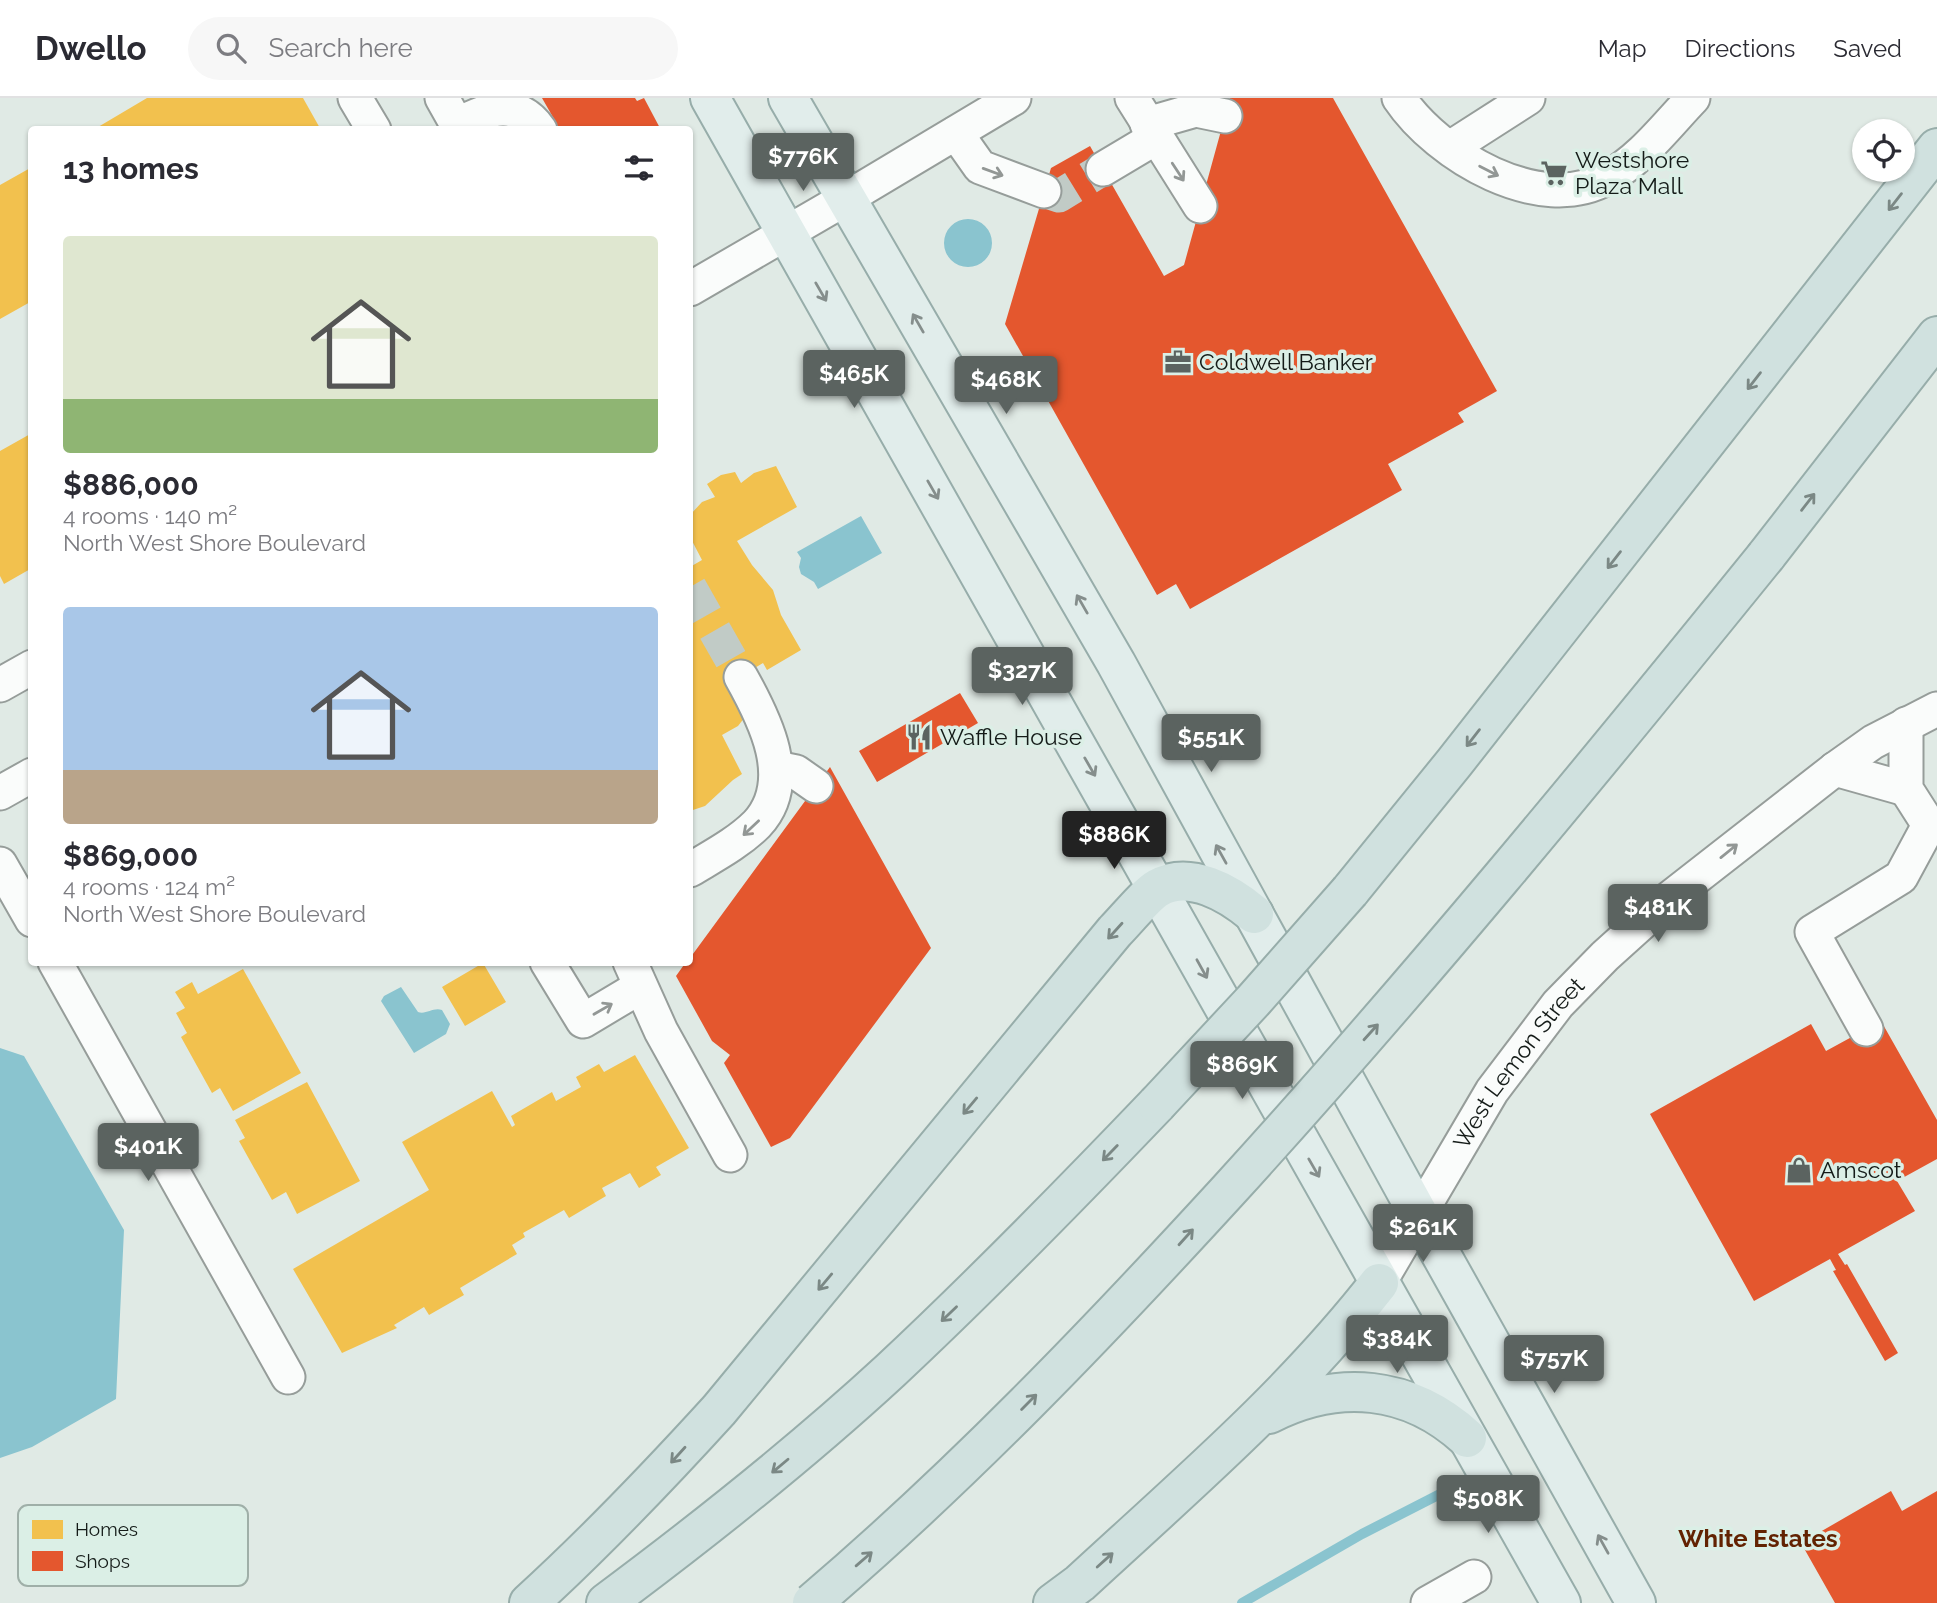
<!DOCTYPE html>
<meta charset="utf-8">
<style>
:root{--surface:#fff;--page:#f7f7f7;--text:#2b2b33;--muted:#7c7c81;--line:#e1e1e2;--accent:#5b6360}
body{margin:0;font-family:Raleway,sans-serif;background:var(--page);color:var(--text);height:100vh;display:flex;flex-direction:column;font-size:26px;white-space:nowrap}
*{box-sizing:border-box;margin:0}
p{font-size:23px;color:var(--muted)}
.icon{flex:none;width:38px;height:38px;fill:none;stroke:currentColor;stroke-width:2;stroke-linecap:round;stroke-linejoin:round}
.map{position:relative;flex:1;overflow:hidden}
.sheet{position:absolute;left:28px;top:28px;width:665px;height:840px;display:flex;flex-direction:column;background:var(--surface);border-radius:7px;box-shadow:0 2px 5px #0004}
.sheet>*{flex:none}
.fabs{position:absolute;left:1852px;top:21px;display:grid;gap:14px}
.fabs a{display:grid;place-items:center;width:63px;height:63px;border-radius:50%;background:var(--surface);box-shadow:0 2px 5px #0004;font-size:35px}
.price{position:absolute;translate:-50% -60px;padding:0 16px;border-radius:7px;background:var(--accent);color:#fff;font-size:23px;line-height:46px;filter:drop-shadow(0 2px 4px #0008)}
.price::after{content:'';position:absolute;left:50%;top:42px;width:21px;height:16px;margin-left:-10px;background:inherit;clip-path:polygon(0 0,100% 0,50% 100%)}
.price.active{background:#222;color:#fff}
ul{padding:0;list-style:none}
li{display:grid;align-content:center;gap:14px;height:371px;padding:0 35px}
li span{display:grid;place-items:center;height:217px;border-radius:7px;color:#555}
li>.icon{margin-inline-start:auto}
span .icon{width:126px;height:126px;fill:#fffc;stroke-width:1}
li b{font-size:30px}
h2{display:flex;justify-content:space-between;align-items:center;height:84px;padding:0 35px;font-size:30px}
header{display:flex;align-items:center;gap:42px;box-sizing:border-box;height:98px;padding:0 35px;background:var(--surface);border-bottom:2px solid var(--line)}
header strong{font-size:33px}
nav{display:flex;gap:38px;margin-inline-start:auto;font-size:24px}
.search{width:490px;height:63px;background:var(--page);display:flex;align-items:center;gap:18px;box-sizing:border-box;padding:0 24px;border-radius:38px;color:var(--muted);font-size:26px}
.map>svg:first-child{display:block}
.water{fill:#8ac4cf}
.homes{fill:#f2c14e}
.shops{fill:#e4572e}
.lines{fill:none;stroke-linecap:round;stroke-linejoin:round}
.stream{stroke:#8ac4cf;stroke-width:10}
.minor-tunnel{stroke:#c1cbc6;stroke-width:33;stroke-dasharray:33 17;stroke-linecap:butt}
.minor-casing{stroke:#969d9a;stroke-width:37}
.major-casing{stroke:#97adaa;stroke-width:42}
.highway-casing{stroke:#97adaa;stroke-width:42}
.minor{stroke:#fafcfb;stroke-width:33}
.major{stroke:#e1edeb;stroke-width:38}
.highway{stroke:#d0e1df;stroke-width:38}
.highway-bridge-casing{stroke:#97adaa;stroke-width:42;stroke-linecap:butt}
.highway-bridge{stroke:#d0e1df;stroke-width:38}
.oneway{stroke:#929795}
.oneway2{stroke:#7b8885}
.oneway3{stroke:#858e8c}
.labels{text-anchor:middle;stroke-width:7;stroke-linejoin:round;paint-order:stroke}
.poi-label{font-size:23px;fill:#141b18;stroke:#dbefe6;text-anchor:start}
.street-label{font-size:23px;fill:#141b18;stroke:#dbefe6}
.neighbourhood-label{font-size:24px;font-weight:bold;fill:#622302;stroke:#dbefe6}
.key{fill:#dbefe6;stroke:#9fafa8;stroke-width:2}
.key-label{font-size:19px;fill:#141b18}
</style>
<header>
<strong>Dwello</strong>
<div class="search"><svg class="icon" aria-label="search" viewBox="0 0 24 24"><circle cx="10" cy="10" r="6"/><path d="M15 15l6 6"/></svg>Search here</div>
<nav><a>Map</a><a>Directions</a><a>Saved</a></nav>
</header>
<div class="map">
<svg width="1937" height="1505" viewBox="0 0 1937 1505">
<rect width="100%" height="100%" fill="#e0eae5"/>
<!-- water -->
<path class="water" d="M944 145a24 24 0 1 1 48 0a24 24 0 1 1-48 0Z
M861 418 882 455 818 491 814 484 801 476 799 469 801 460 797 454Z
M401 889 418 914C426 917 433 909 442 912L450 926 446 936 414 955 381 903 384 898Z
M0 950 24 958 124 1132 116 1301 32 1349 0 1360Z"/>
<!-- homes -->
<path class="homes" d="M147 0H303L321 32H93Z
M32 69V203L0 221V87Z
M32 335V470L4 486 0 478V353Z
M776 368 797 409 737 443 752 467 773 492 781 517 801 552 767 572 763 565 733 583 745 619 738 628 722 637 742 676 733 682 705 708 690 713V469L702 462 690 439V417L702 404 715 399 707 386 721 377 735 374 741 385 754 375Z
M483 865 506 904 465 928 442 889Z
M243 871 301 975 233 1013 220 990 212 995 181 939 187 935 176 915 185 910 175 894 192 884 198 896Z
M635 957 689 1050 656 1069 661 1077 639 1090 630 1075 602 1090 606 1098 569 1120 564 1112 523 1135 525 1139 512 1147 517 1156 460 1190 464 1197 429 1217 424 1209 394 1227 397 1230 342 1255 293 1171 429 1092 402 1044 492 993 512 1029 515 1027 511 1018 552 994 556 1003 581 989 576 979 599 966 604 974Z
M307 984 360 1083 297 1116 286 1094 272 1102 239 1043 245 1040 235 1022Z"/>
<!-- shops -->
<path class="shops" d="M542 0H635L637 3 644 0 661 32H536L554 21Z
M1230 0H1333L1497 293 1458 315 1464 324 1388 366 1402 392 1190 511 1176 486 1157 497 1005 226 1051 70 1090 48 1164 178 1184 167Z
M960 595 978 625 877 684 859 653Z
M830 669 931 850 790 1040 771 1049 724 965 730 957 712 943 676 878 686 864H690V860Z
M1881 923 1937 1022V1061L1897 1083 1915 1113 1838 1156 1845 1167 1847 1166 1898 1255 1885 1263 1833 1173 1836 1172 1830 1161 1754 1203 1650 1016 1811 926 1826 953Z
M1891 1393 1902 1413 1937 1393V1505H1835L1801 1445Z"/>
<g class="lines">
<!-- stream -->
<path class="stream" d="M1242 1505 1362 1436 1444 1394"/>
<!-- minor-tunnel -->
<path class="minor-tunnel" d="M1044 93 1059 98 1103 71
M690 489 741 579"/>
<!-- minor casing -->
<g class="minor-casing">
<g id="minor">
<path d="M355 0 374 32"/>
<path d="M442 0 460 32"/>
<path d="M1132 0 1200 108"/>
<path d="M1399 0C1438 58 1540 118 1607 80 1641 62 1667 27 1693 0"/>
<path d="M1147 26 1196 12 1225 18"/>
<path d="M457 27C488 10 518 0 540 32"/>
<path d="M956 35 980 69 1044 93"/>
<path d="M1450 50 1528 0"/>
<path d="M1103 71 1155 40"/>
<path d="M690 191 845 101 1014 0"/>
<path d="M0 587 32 569"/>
<path d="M776 670 796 674 816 688"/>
<path d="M1835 671 1906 691"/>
<path d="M0 695 32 677"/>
<path d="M0 766 32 822"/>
<path d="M690 772C713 758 738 745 757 726 797 683 764 620 741 579"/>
<path d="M55 864 288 1279"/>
<path d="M547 864 583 923 640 889"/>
<path d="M630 864 661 933 730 1057"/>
<path d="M1866 931 1812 834 1901 779 1929 727 1906 691V626"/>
<path id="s1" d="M1379 1185 1492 993 1558 906 1605 858 1666 803 1835 671 1873 644 1937 611"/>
<path d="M1428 1505 1474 1479"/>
</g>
</g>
<!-- major casing -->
<g class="major-casing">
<path id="major" d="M710 0 1561 1505
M788 0 1116 565 1420 1119 1636 1505"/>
</g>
<!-- highway casing -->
<g class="highway-casing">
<path id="highway" d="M1766 458 1937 238
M1350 793 1454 665 1937 50
M1269 1316C1338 1281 1409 1287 1467 1340
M529 1505C596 1444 658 1379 719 1312L1115 833C1125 823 1147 796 1158 790 1190 772 1229 795 1254 816
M606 1505C704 1432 800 1356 890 1273 982 1187 1070 1097 1157 1006
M1053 1505 1080 1485C1184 1389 1292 1297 1379 1185"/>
</g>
<!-- minor -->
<use href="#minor" class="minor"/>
<!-- major -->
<use href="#major" class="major"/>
<!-- highway -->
<use href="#highway" class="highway"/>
<!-- highway-bridge casing -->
<g class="highway-bridge-casing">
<path id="highway-bridge" d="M1157 1006 1253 903 1350 793
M812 1505C961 1378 1095 1238 1227 1094 1414 889 1591 674 1766 458"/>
</g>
<!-- highway-bridge -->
<use href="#highway-bridge" class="highway-bridge"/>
</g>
<!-- one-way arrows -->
<defs><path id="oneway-shaft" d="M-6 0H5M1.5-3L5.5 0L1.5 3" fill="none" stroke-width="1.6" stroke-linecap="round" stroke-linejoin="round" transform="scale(1.75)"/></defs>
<g class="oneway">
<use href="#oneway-shaft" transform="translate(1489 73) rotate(27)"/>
<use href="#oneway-shaft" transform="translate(993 74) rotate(20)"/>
<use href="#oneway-shaft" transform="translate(1178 74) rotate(57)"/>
<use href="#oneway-shaft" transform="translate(751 730) rotate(137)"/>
<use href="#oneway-shaft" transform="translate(1729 753) rotate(-39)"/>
<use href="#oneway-shaft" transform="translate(603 911) rotate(-30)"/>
</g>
<g class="oneway2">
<use href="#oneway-shaft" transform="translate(1895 104) rotate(128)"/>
<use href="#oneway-shaft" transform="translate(1754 283) rotate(128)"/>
<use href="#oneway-shaft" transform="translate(1808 404) rotate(-52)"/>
<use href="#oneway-shaft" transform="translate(1614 462) rotate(128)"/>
<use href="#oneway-shaft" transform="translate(1473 640) rotate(128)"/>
<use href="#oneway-shaft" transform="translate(1115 833) rotate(132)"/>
<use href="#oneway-shaft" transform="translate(1371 934) rotate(-48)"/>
<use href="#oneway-shaft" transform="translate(970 1008) rotate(130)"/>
<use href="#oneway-shaft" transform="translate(1110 1055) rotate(134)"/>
<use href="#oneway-shaft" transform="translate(1186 1139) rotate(-48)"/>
<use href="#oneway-shaft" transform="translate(825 1184) rotate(130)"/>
<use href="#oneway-shaft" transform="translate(949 1216) rotate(136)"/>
<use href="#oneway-shaft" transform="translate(1029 1304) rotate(-45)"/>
<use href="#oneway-shaft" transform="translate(678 1357) rotate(132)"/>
<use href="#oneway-shaft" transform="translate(780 1368) rotate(140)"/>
<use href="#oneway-shaft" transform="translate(864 1461) rotate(-41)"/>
<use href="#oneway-shaft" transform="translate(1105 1462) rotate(-42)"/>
</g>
<g class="oneway3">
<use href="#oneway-shaft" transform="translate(821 194) rotate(60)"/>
<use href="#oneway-shaft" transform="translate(918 225) rotate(-120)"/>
<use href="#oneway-shaft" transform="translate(933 392) rotate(60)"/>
<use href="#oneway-shaft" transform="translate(1082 506) rotate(-120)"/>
<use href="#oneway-shaft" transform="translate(1090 669) rotate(60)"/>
<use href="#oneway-shaft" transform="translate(1221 756) rotate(-119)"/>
<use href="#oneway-shaft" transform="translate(1202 871) rotate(61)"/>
<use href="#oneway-shaft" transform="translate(1314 1070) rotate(60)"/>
<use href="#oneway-shaft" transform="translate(1603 1446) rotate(-119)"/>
</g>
<!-- icons -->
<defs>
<g id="supermarket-bare" transform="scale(2.1)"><path d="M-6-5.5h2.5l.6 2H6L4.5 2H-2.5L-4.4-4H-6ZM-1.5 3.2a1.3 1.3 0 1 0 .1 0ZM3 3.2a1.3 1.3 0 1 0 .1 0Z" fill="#5b6360" stroke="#dbefe6" stroke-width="2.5" paint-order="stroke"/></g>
<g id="office-bare" transform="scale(2.1)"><path d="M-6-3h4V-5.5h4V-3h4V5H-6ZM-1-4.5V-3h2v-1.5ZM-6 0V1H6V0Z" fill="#5b6360" stroke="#dbefe6" stroke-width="2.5" paint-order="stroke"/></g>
<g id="restaurant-bare" transform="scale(2.1)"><path d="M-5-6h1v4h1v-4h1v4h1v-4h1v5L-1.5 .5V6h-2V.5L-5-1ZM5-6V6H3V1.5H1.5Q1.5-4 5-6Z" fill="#5b6360" stroke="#dbefe6" stroke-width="2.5" paint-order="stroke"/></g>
<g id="shop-bare" transform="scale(2.1)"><path d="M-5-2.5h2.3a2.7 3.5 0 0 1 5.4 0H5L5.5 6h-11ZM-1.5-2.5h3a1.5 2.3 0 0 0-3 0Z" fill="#5b6360" stroke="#dbefe6" stroke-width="2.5" paint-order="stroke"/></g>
</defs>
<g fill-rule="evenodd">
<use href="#supermarket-bare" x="1554" y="75"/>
<use href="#office-bare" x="1178" y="264"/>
<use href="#restaurant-bare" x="919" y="639"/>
<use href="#shop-bare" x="1799" y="1072"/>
</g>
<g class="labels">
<!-- poi labels -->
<g class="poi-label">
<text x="1575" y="70">Westshore<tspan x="1575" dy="26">Plaza Mall</tspan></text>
<text x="1199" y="272">Coldwell Banker</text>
<text x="940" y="647">Waffle House</text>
<text x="1820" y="1080">Amscot</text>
</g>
<!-- street labels -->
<g class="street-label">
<text dy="8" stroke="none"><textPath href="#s1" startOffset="261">West Lemon Street</textPath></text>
</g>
<!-- neighbourhood labels -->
<g class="neighbourhood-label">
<text x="1758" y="1449">White Estates</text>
</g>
</g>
<!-- legend -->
<rect x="18" y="1407" width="230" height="81" rx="10" class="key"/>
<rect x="32" y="1422" width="31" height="19" fill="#f2c14e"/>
<rect x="32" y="1453" width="31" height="20" fill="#e4572e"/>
<g class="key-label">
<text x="75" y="1438">Homes</text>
<text x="75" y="1470">Shops</text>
</g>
</svg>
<div class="fabs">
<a><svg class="icon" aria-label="locate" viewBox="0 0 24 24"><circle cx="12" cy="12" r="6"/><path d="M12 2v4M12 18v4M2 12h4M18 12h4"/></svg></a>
</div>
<b class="price" style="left:803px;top:95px">$776K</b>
<b class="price" style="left:854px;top:312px">$465K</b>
<b class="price" style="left:1006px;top:318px">$468K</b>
<b class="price" style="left:1022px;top:609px">$327K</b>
<b class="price" style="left:1211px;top:676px">$551K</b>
<b class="price active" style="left:1114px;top:773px">$886K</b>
<b class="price" style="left:1658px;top:846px">$481K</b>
<b class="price" style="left:1242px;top:1003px">$869K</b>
<b class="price" style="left:148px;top:1085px">$401K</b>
<b class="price" style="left:1423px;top:1166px">$261K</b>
<b class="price" style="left:1397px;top:1277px">$384K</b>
<b class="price" style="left:1554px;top:1297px">$757K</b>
<b class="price" style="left:1488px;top:1437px">$508K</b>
<section class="sheet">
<h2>13 homes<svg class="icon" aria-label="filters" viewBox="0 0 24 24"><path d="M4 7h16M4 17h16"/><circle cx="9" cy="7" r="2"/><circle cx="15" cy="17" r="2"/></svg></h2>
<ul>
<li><span style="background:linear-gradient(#dfe7d0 75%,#8fb573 0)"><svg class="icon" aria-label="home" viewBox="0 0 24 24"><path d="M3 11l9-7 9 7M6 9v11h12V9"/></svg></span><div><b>$886,000</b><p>4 rooms · 140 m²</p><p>North West Shore Boulevard</p></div></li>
<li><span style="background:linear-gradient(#a9c7e8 75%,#b9a48a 0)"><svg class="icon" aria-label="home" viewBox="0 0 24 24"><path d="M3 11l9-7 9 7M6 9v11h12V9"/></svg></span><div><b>$869,000</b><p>4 rooms · 124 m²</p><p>North West Shore Boulevard</p></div></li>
</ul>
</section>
</div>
